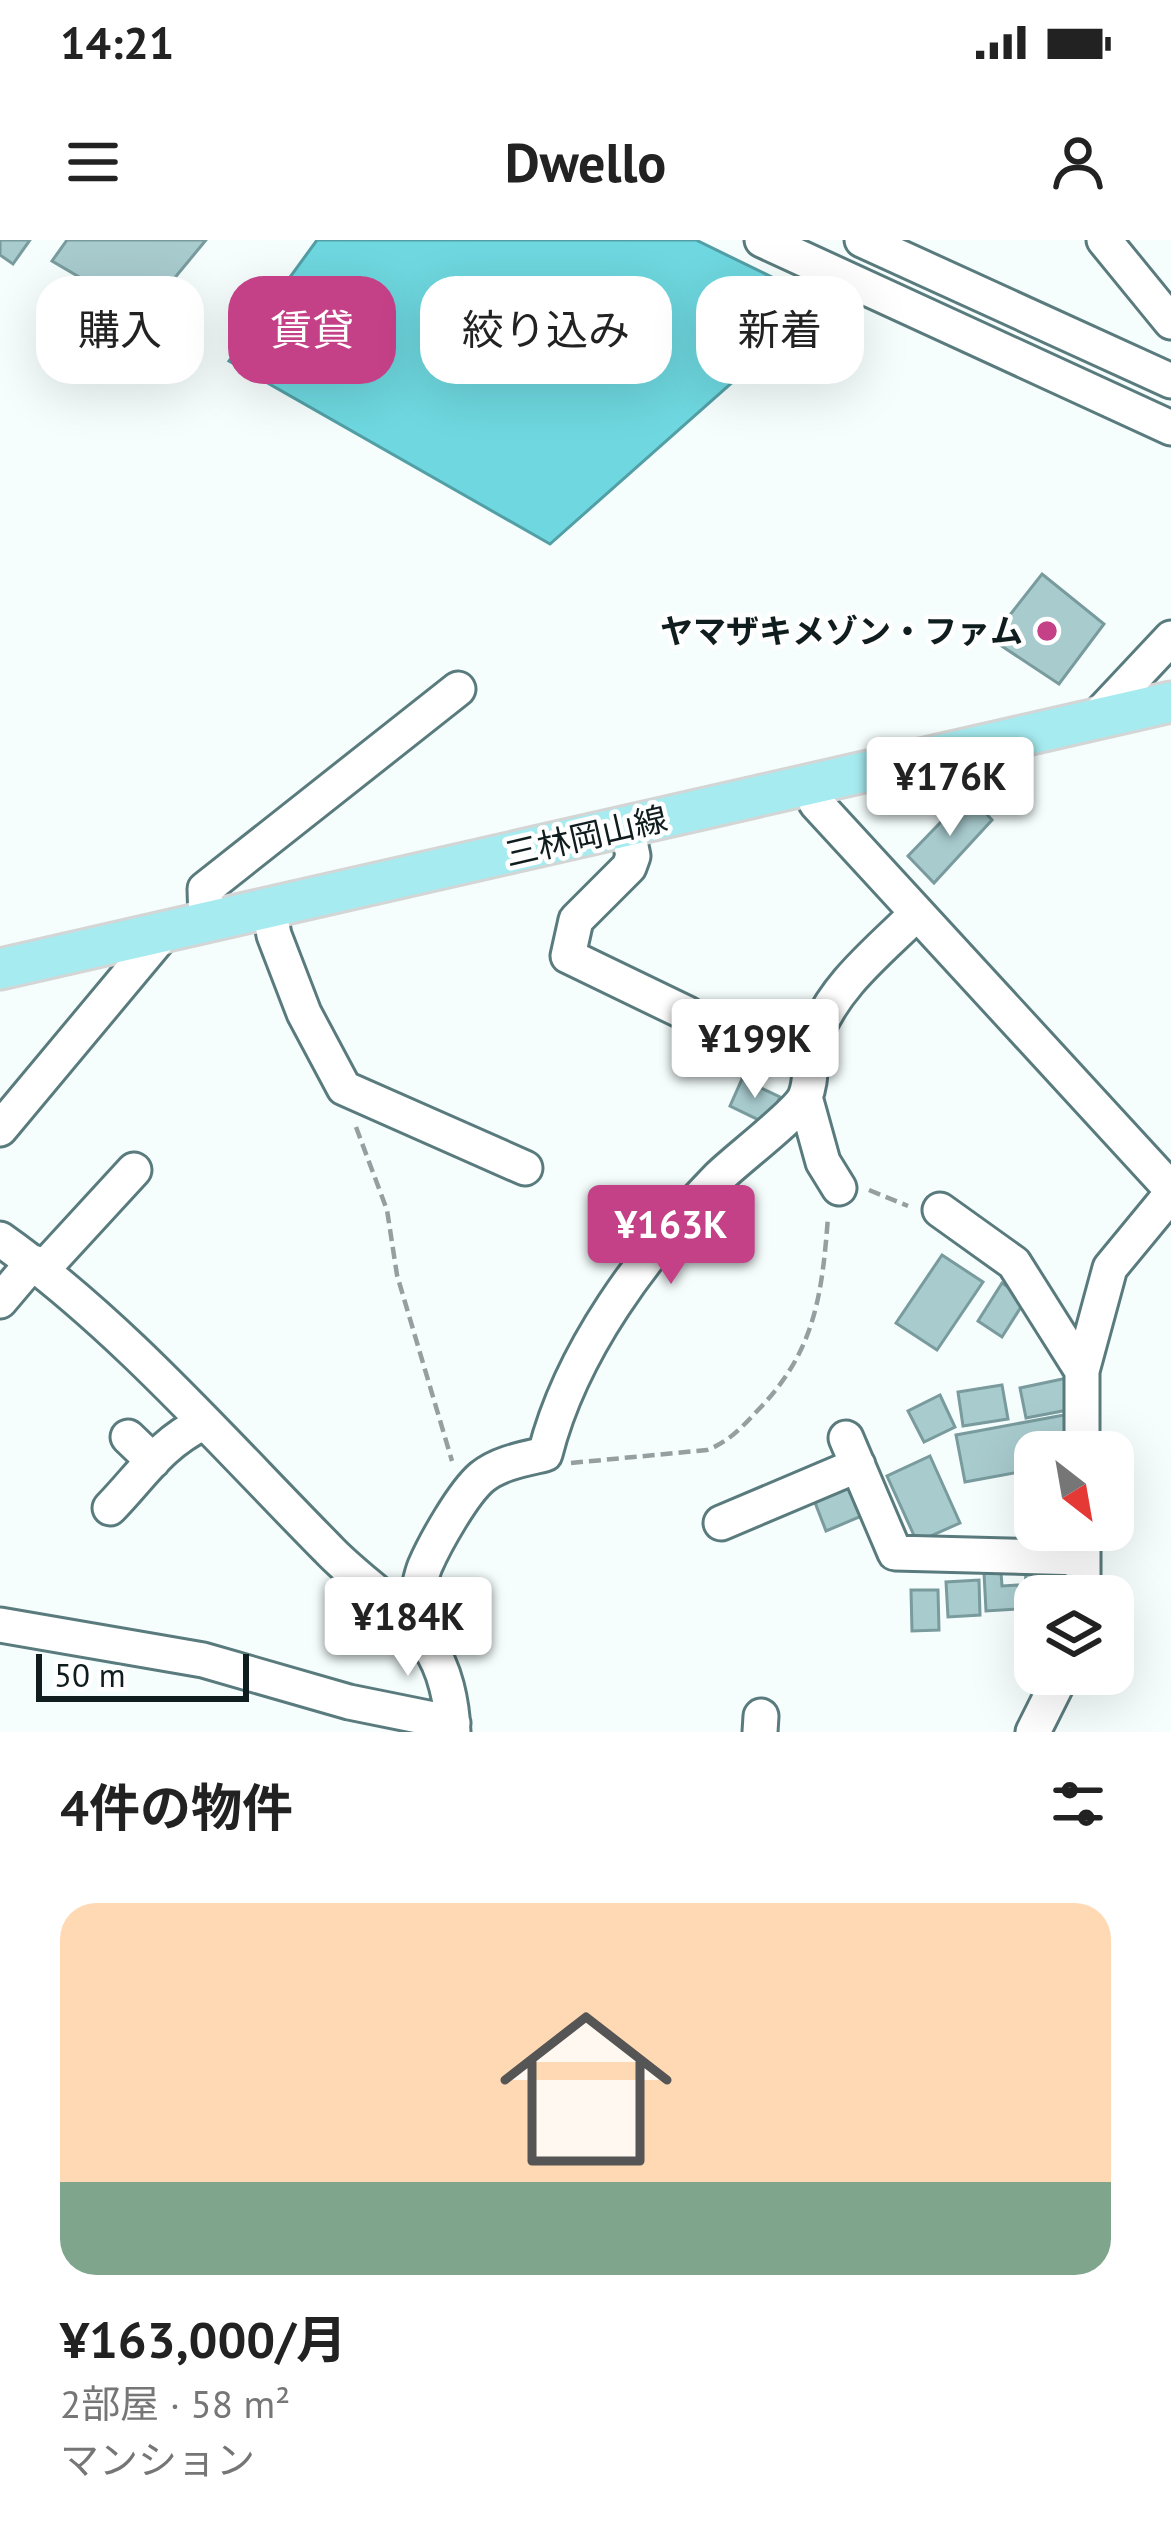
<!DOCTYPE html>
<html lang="ja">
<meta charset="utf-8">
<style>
:root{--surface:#fff;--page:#f6f6f6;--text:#222;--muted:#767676;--line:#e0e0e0;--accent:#c44187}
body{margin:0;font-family:"PT Sans","Noto Sans JP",sans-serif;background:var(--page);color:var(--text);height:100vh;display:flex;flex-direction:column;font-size:45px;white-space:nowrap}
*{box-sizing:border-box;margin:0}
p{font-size:39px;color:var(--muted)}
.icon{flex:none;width:66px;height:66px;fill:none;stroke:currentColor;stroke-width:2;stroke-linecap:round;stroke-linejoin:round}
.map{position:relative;height:1492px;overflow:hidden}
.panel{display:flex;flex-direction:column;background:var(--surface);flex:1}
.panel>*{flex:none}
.top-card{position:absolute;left:36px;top:36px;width:1101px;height:108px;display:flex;gap:24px}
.needle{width:78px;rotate:149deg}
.fabs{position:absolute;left:1014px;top:1191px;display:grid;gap:24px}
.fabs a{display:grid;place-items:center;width:120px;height:120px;border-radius:24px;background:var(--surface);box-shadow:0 12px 48px #0002;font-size:60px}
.scale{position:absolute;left:36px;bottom:30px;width:213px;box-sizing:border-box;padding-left:12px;border:6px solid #101d1e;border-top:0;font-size:33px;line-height:42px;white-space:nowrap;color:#101d1e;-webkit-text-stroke:9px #fff;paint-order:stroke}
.price{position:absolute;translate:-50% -102px;padding:0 27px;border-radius:12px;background:#fff;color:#222;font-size:39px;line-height:78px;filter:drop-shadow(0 3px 6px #0008)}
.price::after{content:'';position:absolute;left:50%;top:72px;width:36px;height:27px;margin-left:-18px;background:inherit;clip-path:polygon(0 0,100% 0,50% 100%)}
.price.on{background:var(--accent);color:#fff}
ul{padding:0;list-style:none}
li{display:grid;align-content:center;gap:24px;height:636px;padding:0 60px}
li+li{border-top:3px solid var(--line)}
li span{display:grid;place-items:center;height:372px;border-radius:36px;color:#555}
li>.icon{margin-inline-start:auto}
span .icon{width:216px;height:216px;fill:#fffc;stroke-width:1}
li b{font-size:51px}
h2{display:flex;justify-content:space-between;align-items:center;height:144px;padding:0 60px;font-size:51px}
.tag{padding:0 42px;border-radius:36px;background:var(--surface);box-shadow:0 12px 48px #0002;font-size:42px;line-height:108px}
.tag.on{background:var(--accent);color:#fff}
.status{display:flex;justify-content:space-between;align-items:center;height:84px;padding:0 60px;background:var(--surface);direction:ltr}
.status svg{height:33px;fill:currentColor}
header{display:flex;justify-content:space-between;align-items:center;height:156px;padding:0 60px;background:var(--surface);font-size:54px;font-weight:600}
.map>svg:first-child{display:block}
.water{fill:#6ed7df;stroke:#529fa5;stroke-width:3}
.building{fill:#a8cbce;stroke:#799b9d;stroke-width:3}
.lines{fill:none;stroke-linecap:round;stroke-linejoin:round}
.minor-casing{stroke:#5a7b7d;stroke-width:39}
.major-casing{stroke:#d4d6d6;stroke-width:45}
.path{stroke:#959fa0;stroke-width:4.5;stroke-dasharray:12 6;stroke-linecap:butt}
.minor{stroke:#fff;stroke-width:33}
.major{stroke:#a6ebf0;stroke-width:39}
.poi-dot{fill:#c44187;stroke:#fff;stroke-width:4.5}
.labels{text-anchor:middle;stroke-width:9;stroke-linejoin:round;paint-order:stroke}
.poi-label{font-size:33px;font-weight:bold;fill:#101d1e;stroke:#fff;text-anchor:end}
.street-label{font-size:33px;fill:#101d1e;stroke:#fff}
</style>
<div class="status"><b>14:21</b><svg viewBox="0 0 49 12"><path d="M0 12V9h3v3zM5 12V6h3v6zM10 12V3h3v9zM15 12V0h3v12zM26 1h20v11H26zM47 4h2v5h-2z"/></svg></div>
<header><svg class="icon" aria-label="menu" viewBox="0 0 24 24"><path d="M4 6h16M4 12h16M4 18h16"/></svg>Dwello<svg class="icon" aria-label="person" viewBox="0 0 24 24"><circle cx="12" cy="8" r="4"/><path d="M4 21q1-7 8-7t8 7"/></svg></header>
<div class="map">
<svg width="1171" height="1492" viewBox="0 0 1171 1492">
<rect width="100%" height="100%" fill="#f5fdfd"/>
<!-- water -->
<path class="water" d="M317 0H696L823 62 550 304 229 121Z"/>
<!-- building -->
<path class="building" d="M0 0H30L13 24 0 15Z
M67 0H206L144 75 52 21Z
M1042 334 1104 384 1059 444 991 399Z
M968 554 992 580 934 643 908 616Z
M742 839 780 857 767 884 730 866Z
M942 1015 983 1042 937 1110 896 1083Z
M1002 1043 1026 1059 1002 1097 978 1081Z
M1067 1138 1073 1169 1026 1178 1020 1148Z
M1002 1145 1008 1179 963 1186 958 1152Z
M940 1155 955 1187 924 1202 908 1171Z
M1064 1175 1071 1212H1035V1229L965 1242 956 1195Z
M930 1216 960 1283 917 1302 887 1236Z
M852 1244 864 1275 826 1291 814 1260Z
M1001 1332 1002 1346 1018 1345 1019 1369 986 1371 984 1333Z
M1026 1332 1064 1339 1063 1356H1035V1365H1024Z
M979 1340 980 1375 948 1377 946 1342Z
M911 1350H938L939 1390 912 1391Z"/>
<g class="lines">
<!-- minor casing -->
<g class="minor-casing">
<path id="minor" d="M762 0 1171 188
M862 0 1171 141
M1104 0 1171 82
M1095 479 1171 398
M812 543 816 563 1171 949
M627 587 633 616 629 627 576 680 568 716 688 774
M269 668 274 695 304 773 344 848 525 928
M206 682 205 649 458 449
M805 857 823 922 839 948
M0 889 166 690
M940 970 1014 1023 1082 1131
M0 999C119 1083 225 1205 328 1309 359 1342 402 1367 428 1405 445 1428 452 1463 453 1492
M43 1029 134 930
M0 1061 33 1022
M128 1197 153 1221
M846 1198 895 1313 1083 1318
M1082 1212V1131L1110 1028 1171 954
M110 1268C143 1234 160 1204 203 1183
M721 1283 858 1225
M1083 1290V1356
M404 1378C420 1362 417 1346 425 1326 435 1303 463 1253 482 1237 499 1223 524 1219 545 1214 571 1111 644 1013 718 938 736 920 797 874 805 857 813 839 808 813 816 794 835 745 879 711 915 675
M0 1385 203 1420 349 1462 453 1483
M760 1492 761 1476
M1033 1492 1062 1434"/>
</g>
<!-- major casing -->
<g class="major-casing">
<path id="major" d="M0 729 1171 462"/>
</g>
<!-- path -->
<path class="path" d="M356 887 387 970 397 1035 452 1221
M869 950 908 966
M571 1223 707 1210C729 1202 743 1186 759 1169 815 1111 822 1055 828 977"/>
<!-- minor -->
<use href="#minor" class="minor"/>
<!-- major -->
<use href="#major" class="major"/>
</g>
<!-- markers -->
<circle class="poi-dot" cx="1047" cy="391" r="12"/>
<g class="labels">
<!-- poi labels -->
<g class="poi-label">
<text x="1023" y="403">ヤマザキメゾン・ファム</text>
</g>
<!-- street labels -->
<g class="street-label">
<text transform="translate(586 596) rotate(-13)" y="12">三林岡山線</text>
</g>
</g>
</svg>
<div class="fabs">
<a><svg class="needle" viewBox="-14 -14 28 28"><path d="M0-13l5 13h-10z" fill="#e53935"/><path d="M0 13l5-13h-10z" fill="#767676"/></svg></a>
<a><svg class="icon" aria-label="layers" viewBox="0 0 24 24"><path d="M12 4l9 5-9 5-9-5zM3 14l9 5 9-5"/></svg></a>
</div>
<div class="scale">50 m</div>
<b class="price" style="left:950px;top:599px">¥176K</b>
<b class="price" style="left:755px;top:861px">¥199K</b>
<b class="price on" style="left:671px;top:1047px">¥163K</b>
<b class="price" style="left:408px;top:1439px">¥184K</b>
<div class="top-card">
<a class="tag">購入</a>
<a class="tag on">賃貸</a>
<a class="tag">絞り込み</a>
<a class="tag">新着</a>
</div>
</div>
<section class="panel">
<h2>4件の物件<svg class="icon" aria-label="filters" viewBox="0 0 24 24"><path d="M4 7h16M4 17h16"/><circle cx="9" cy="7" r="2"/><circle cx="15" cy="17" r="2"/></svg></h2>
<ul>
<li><span style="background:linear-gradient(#ffd9b3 75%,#7fa58c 0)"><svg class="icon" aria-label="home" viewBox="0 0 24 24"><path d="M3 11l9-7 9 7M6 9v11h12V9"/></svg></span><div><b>¥163,000/月</b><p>2部屋 · 58 m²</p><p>マンション</p></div></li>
</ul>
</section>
